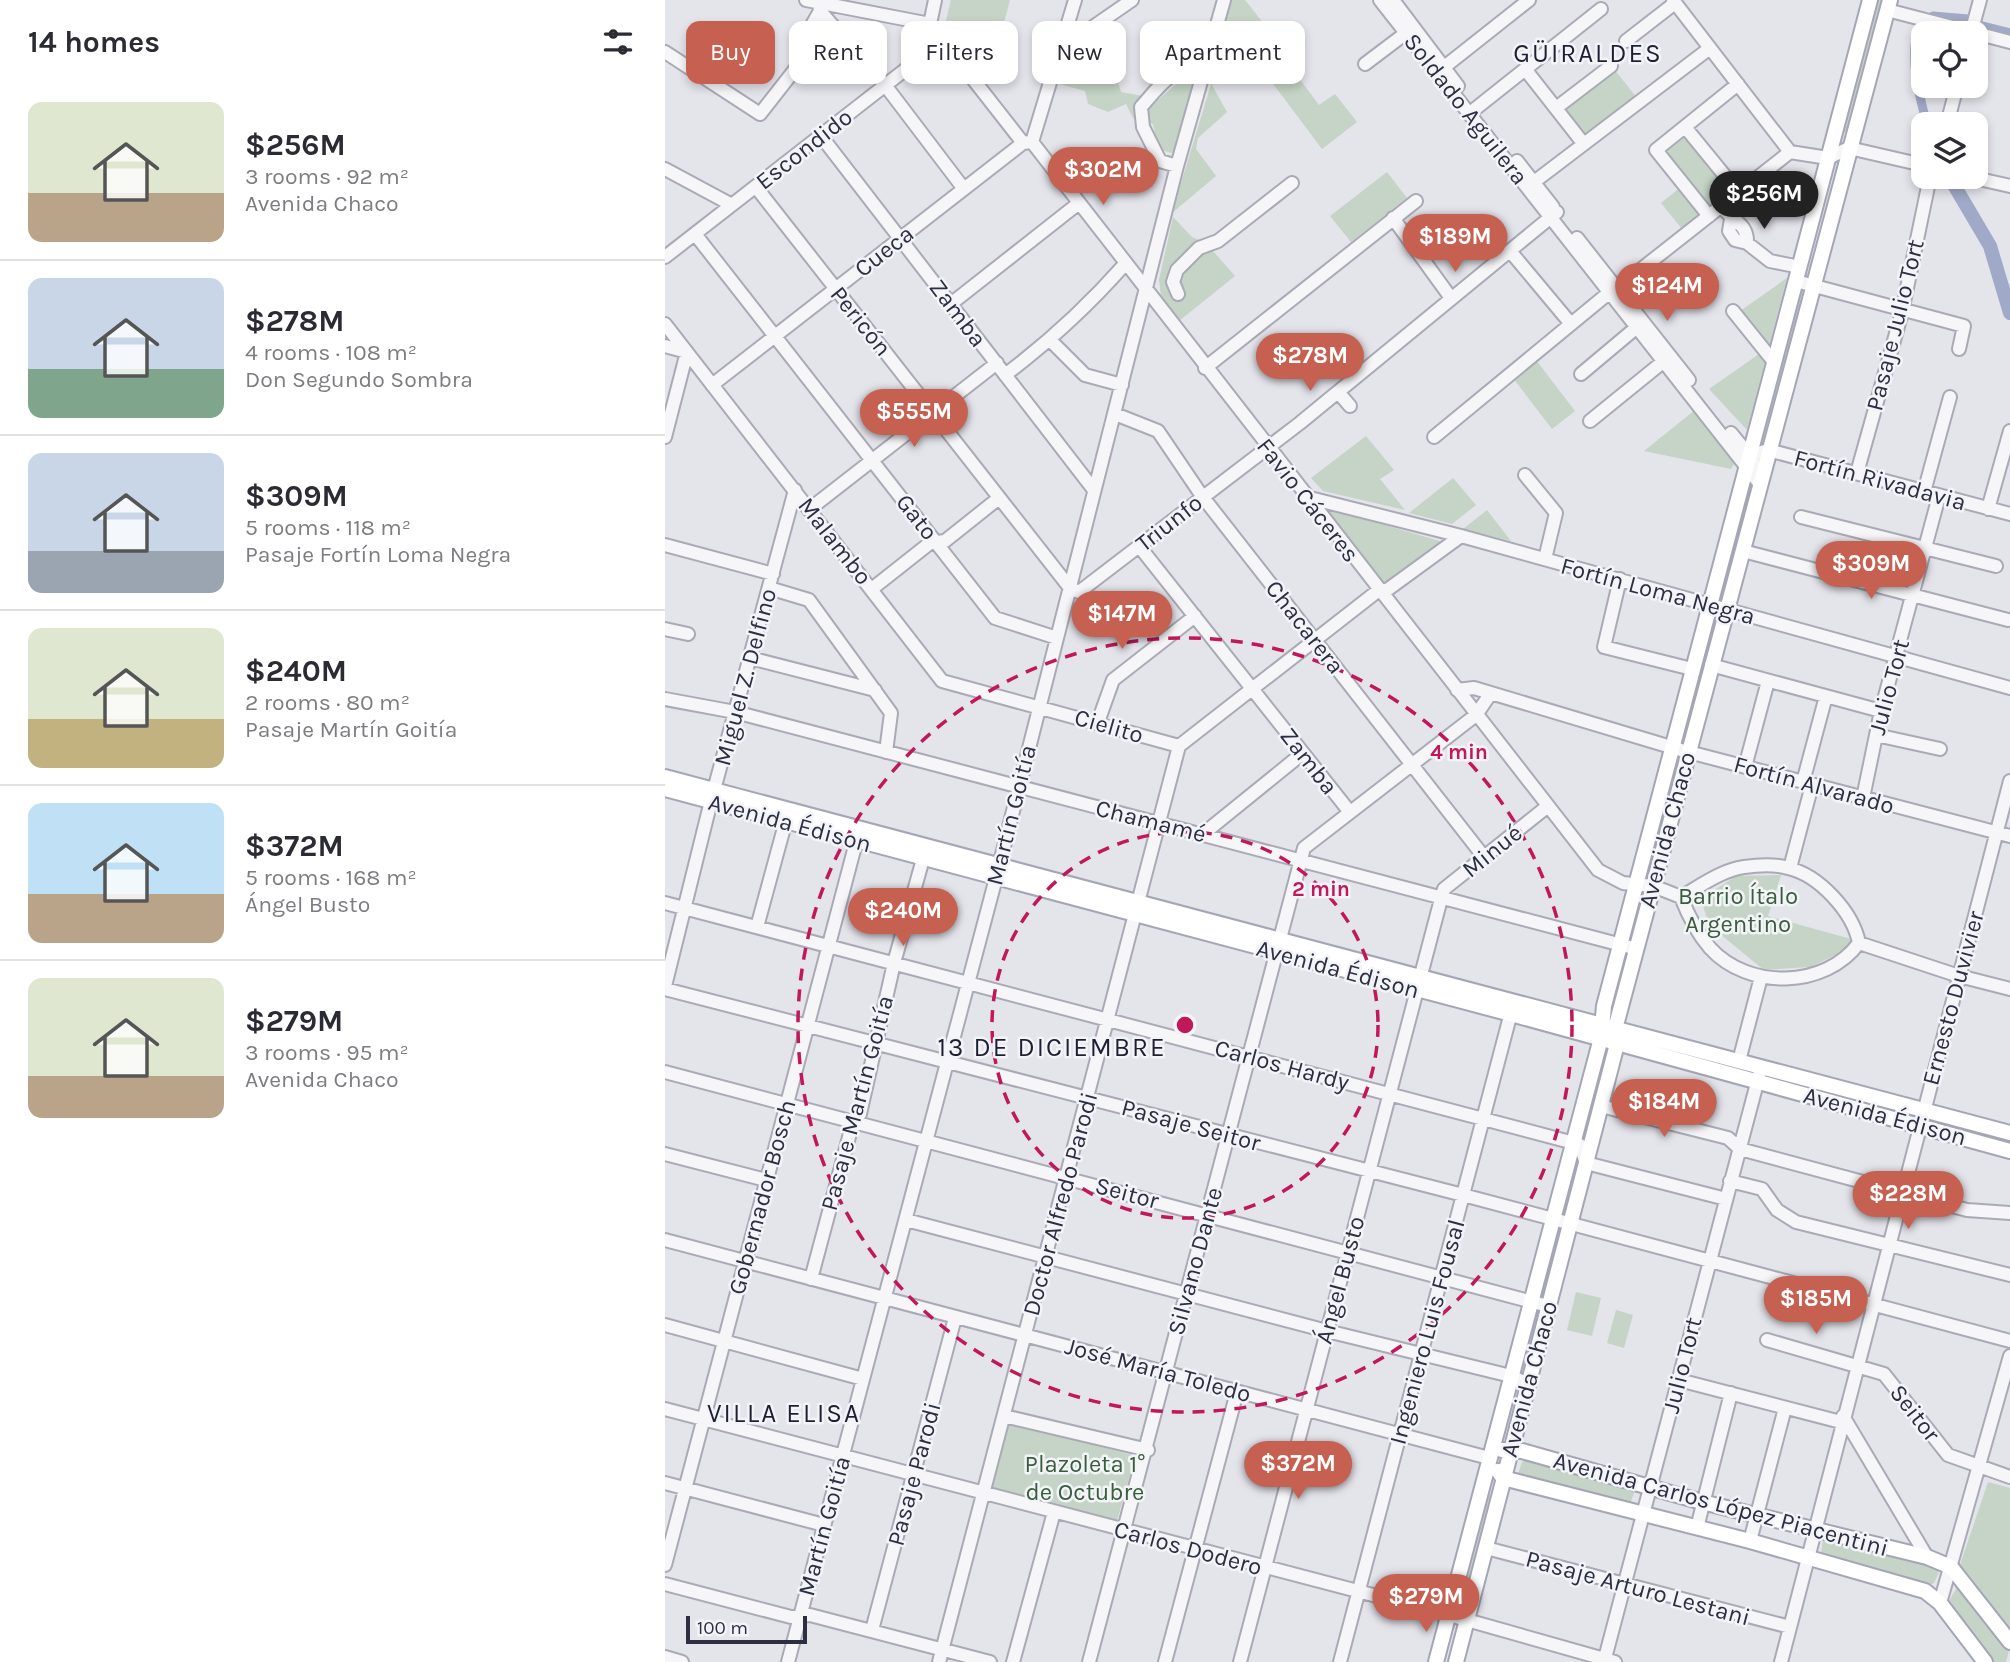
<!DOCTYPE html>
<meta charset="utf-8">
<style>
:root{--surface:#fff;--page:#f7f7f7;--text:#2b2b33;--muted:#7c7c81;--line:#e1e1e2;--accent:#c66152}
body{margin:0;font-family:Karla,sans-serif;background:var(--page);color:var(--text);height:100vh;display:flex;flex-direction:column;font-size:26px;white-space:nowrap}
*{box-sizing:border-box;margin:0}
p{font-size:23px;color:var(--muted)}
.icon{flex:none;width:38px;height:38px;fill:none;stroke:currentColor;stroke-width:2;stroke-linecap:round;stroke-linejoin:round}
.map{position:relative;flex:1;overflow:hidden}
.sheet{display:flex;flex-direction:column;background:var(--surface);width:665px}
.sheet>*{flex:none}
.guide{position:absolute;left:21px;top:21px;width:665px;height:63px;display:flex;gap:14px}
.tools{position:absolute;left:1246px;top:21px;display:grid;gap:14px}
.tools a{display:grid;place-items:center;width:77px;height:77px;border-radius:14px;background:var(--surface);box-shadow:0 4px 10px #0003;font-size:35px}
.scale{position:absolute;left:21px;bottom:18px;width:121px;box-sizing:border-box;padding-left:7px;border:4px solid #2c2e42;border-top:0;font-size:19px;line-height:24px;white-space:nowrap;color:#2c2e42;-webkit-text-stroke:5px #f3f4f8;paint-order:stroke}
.price{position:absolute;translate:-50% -60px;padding:0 16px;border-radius:24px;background:var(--accent);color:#fff;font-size:23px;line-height:46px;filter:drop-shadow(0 2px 4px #0008)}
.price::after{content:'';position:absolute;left:50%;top:42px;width:21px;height:16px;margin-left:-10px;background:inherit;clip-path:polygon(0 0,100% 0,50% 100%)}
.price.current{background:#222;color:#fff}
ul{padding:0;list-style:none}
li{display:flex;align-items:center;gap:21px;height:175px;padding:0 28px}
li+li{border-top:2px solid var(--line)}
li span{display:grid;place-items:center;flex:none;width:196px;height:140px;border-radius:14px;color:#555}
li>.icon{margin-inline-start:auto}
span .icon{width:84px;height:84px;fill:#fffc;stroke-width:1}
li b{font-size:30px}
h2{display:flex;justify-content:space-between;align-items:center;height:84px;padding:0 28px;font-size:30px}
.tag{padding:0 24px;border-radius:14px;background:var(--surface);box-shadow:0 4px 10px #0003;font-size:24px;line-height:63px}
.tag.current{background:var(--accent);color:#fff}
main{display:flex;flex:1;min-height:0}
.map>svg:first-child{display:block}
.green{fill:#c5d4c6}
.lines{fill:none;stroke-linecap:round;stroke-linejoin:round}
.canal{stroke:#a1a9c8;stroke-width:9}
.river{stroke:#a1a9c8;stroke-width:14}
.minor-casing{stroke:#a9aab5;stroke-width:16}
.major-casing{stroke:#a4a6b6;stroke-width:18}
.minor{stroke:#f6f6f9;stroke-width:12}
.major{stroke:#fff;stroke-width:14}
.ring{fill:none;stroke:#c2185b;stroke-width:3.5;stroke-dasharray:12 9}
.labels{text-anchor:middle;stroke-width:5;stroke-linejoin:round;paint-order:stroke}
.street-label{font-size:24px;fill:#2c2e42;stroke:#f3f4f8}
.park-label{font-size:24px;fill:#3a5d3d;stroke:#f3f4f8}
.neighbourhood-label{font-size:26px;letter-spacing:2px;fill:#1e1f33;stroke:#f3f4f8}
.centre{fill:#c2185b;stroke:#f3f4f8;stroke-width:3.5}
.ring-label{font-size:21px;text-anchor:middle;font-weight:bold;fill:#c2185b;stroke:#f3f4f8;stroke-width:5;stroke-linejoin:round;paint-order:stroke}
</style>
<main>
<section class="sheet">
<h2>14 homes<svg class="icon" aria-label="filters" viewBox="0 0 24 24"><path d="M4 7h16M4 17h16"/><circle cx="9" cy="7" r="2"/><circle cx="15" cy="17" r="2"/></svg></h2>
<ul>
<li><span style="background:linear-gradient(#dfe7d0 65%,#b9a48a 0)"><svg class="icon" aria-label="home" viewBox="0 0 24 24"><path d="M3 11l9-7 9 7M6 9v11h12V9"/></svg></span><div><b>$256M</b><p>3 rooms · 92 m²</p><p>Avenida Chaco</p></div></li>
<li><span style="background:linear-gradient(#c9d6e8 65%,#7fa58c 0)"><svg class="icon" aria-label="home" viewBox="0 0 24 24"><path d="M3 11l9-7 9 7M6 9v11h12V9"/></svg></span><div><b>$278M</b><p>4 rooms · 108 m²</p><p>Don Segundo Sombra</p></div></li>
<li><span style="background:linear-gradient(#c9d6e8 70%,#9aa5b1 0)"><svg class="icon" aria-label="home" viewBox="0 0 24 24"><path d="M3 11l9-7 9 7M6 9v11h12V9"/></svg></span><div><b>$309M</b><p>5 rooms · 118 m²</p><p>Pasaje Fortín Loma Negra</p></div></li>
<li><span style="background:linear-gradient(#dfe7d0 65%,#c2b280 0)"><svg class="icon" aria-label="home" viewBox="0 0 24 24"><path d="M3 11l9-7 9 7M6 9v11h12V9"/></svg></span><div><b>$240M</b><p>2 rooms · 80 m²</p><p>Pasaje Martín Goitía</p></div></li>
<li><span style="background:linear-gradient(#bfe0f5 65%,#b9a48a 0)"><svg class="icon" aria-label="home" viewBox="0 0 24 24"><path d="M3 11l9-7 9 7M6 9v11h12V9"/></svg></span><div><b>$372M</b><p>5 rooms · 168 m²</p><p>Ángel Busto</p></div></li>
<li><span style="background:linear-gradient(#dfe7d0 70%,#b9a48a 0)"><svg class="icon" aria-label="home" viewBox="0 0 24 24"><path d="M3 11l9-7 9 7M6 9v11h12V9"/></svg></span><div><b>$279M</b><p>3 rooms · 95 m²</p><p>Avenida Chaco</p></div></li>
</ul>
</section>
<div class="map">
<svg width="1345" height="1662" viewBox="0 0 1345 1662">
<rect width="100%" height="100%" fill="#e4e4eb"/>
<!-- green -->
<path class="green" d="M286 0H345L334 42 279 28Z
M565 0H580L599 24 559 23Z
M1212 0H1220L1185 134 1178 132Z
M560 38 580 43 586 57 547 85 562 112 533 138 531 149 551 176 507 213Z
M625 66 654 105 670 94 692 122 657 149 606 81Z
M949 69 972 98 920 138 898 109Z
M393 72 418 82 431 76 452 78 456 92 494 99 519 77H529L510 154 493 149 488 124 468 118 461 104 443 112 423 104 420 91 391 83Z
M1023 135 1067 190 1017 229 996 203 1022 182 999 153Z
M722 172 742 198 686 242 665 216Z
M508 217 527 237 541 243 570 276 514 321 496 296 494 280Z
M1122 278 1082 430 1044 389 1094 354 1068 316Z
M1135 288 1143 290 1104 431 1097 429Z
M871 360 910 411 887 429 848 378Z
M1030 410 1071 461 1066 469 979 451Z
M701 436 729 470 715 479 740 510 658 491 646 478Z
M788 478 811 505 787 524 744 513Z
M665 509 778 542 716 587 659 512Z
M822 510 846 541 798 529Z
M1116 875 1103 916 1186 939 1185 948 1145 967 1099 970 1044 925 1036 899 1071 876Z
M911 1292 936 1298 927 1336 902 1330Z
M951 1310 968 1315 959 1348 942 1343Z
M344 1422 470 1456 452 1521 326 1488Z
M863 1459 970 1490 965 1504 858 1479 853 1474 857 1462Z
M1323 1482 1345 1488V1632L1295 1565Z
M820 1493 827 1495 799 1606 792 1604Z
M1165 1538 1269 1566 1274 1572 1269 1583 1260 1587 1160 1558 1156 1554 1158 1540Z
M1293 1585 1344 1651 1341 1662H1324L1285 1607 1284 1601Z"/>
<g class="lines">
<!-- canal -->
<path class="canal" d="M1268 16 1303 19
M1314 25 1345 33
M1258 26C1240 43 1256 103 1262 124"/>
<!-- river -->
<path class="river" d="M1289 185 1325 246 1345 313"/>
<!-- minor casing -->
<g class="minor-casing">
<path id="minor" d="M141 0 265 24
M715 0 1094 483
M728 0 793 86
M1008 0 1125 152 1163 158 1184 148 1258 165
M154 4 155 11 220 85 299 189
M1222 10 1345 42
M265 24 358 143 367 142 933 870 958 883 988 886 1016 897C1023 915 1032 933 1045 948 1083 990 1160 989 1194 943 1188 912 1154 875 1123 868 1110 864 1092 865 1079 867 1057 870 1035 886 1016 897
M265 24 270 0
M403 30 425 29 467 0
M1306 33 1315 0
M961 41 1010 3
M0 52 95 114 135 63 139 39 155 11
M700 64 741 33
M860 69 918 143
M773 72 864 0
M891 108 946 66
M810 109 936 9
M1282 124 1292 86
M1020 127 1074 193
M156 136 429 490
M367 142 410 0
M852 161 888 207
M512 166 495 161 478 127 476 107C498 82 507 67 541 64
M0 169 67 205
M1305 177 1345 186
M869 182 1045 48
M91 187 405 588 414 592 635 423 892 212
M1056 206C1067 221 1083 223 1082 243L1105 261 1135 267
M1044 216 991 150 1073 84
M728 218 786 298
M1066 219 1064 231 1070 240 1082 243
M30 234 330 618 392 638
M912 238 1024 380
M845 251 906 324
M0 257 277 41
M965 278 1125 152
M1131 281 1299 326 1294 349
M513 294 508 282 512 270 534 248 553 241 627 183
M287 303 414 203
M1068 311 1109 362
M0 324 277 681 514 746
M386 341 420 375 457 385
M0 346 22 352
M540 368 751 201
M916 374 972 327
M340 375C385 341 423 306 460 264
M47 385 358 143
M673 392 685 406
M450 414 493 431 537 496 819 857
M925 421 999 361
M1066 433 1097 471
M0 437 22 352
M769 437 951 287
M1085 456 1103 450 1345 514
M1192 473 1237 312 1265 177
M860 475 891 513 880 559
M1259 492 1285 397
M641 497 796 536 1345 688
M146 508 332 363
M1323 509 1345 431
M1136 517 1331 566
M0 545 108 574
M474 546 684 811
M1078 551 1343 620
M955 579 939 647 1027 669
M104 588 144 600 226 713 221 752
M208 588 265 543 280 541 334 498
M0 629 23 634
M85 658 210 690
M1046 665 1216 711
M792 690 809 688 1016 750 1345 836
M0 699 70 712 972 949
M433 722 448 680 530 616
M1211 735 1275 749
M514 746 714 590H722L796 536
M1080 767 1103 681
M1138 782 1161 696
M1198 798 1216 711 1274 496
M538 834 638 753
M1125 868 1147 785
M0 903 909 1143 915 1145 921 1163 1061 1199
M92 927 123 813
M1194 943 1294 976 1345 989
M0 986 46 801 130 490
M0 989 798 1195 1345 1341
M1074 1061 1096 977
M0 1072 883 1306
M936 1106 1063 1138 1075 1149 1302 1210 1345 1213
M0 1154 101 1180
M1065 1181 1097 1189 1112 1210 1131 1222 1345 1275
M241 1220 662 1331 846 1376 863 1384
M0 1240 824 1458
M146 1279 188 1122 195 1114 229 963 261 848
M0 1325 198 1379
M1102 1340 1219 1374 1283 1455 1345 1477
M1014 1380 1176 1422
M0 1409 784 1615 950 1662
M339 1416 483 1450
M1178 1416 1262 1557
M0 1483 159 1525
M1032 1528 1066 1393
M1085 1541 1120 1408
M821 1548 1125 1627
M0 1565 194 831
M0 1584 126 1617 145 1615 325 1662
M1275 1603 1345 1356
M207 1630 290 1318
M0 1657 17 1662
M123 1662 331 878 512 166 559 0
M274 1662 514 746
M348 1662 389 1512
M424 1662 639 848 811 715 826 693
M500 1662 572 1392
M575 1662 776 899 779 889 883 806
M675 1662 848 1005
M939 1662 1096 1068
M1116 1662 1345 781"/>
</g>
<!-- major casing -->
<g class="major-casing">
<path id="major" d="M0 777 1345 1133
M0 789 846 1014 1345 1151
M837 1450 857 1451 1037 1502 1262 1557 1286 1567 1345 1642
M833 1471 838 1478 1085 1541 1260 1591 1275 1603 1320 1662
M771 1662 936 1038 939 1006 1205 0
M791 1662 952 1044 950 1029 1225 0"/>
</g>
<!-- minor -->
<use href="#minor" class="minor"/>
<!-- major -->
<use href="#major" class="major"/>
</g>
<!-- distance rings -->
<g class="ring">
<circle cx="520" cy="1025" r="193"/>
<circle cx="520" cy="1025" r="387"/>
</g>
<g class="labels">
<!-- street labels -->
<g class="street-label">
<text transform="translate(801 109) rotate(52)" y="8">Soldado Aguilera</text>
<text transform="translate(139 149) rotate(-38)" y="8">Escondido</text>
<text transform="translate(219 251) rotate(-38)" y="8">Cueca</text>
<text transform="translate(293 313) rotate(53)" y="8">Zamba</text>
<text transform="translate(196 321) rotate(51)" y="8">Pericón</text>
<text transform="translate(1230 325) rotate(-76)" y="8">Pasaje Julio Tort</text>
<text transform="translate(1215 480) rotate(15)" y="8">Fortín Rivadavia</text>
<text transform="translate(643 500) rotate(52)" y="8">Favio Cáceres</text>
<text transform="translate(252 517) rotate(52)" y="8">Gato</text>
<text transform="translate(504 523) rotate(-38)" y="8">Triunfo</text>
<text transform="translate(170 541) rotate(52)" y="8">Malambo</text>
<text transform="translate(993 591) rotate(15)" y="8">Fortín Loma Negra</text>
<text transform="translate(640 627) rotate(52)" y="8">Chacarera</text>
<text transform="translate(80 677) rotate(-75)" y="8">Miguel Z. Delfino</text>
<text transform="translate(1224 687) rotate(-75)" y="8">Julio Tort</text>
<text transform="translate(444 726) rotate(16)" y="8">Cielito</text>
<text transform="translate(644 761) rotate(52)" y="8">Zamba</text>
<text transform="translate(1149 785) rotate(15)" y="8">Fortín Alvarado</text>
<text transform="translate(346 815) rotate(-76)" y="8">Martín Goitía</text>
<text transform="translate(486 821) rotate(14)" y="8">Chamamé</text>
<text transform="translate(125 823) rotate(15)" y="8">Avenida Édison</text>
<text transform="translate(1002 830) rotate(-75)" y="8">Avenida Chaco</text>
<text transform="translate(827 851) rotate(-39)" y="8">Minué</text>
<text transform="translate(673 969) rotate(15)" y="8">Avenida Édison</text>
<text transform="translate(1288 998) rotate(-75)" y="8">Ernesto Duvivier</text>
<text transform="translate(617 1065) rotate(15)" y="8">Carlos Hardy</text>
<text transform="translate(192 1103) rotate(-75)" y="8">Pasaje Martín Goitía</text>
<text transform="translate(1220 1116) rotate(15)" y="8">Avenida Édison</text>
<text transform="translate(526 1125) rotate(15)" y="8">Pasaje Seitor</text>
<text transform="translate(462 1193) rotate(15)" y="8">Seitor</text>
<text transform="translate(97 1197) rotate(-75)" y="8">Gobernador Bosch</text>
<text transform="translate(395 1204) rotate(-75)" y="8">Doctor Alfredo Parodi</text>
<text transform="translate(530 1261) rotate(-75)" y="8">Silvano Dante</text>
<text transform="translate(675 1280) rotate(-75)" y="8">Ángel Busto</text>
<text transform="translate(762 1332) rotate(-75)" y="8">Ingeniero Luis Fousal</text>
<text transform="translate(1017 1365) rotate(-76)" y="8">Julio Tort</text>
<text transform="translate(493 1370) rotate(15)" y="8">José María Toledo</text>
<text transform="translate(864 1379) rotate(-75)" y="8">Avenida Chaco</text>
<text transform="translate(1250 1413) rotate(52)" y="8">Seitor</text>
<text transform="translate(249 1474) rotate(-75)" y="8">Pasaje Parodi</text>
<text transform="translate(1056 1504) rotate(15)" y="8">Avenida Carlos López Piacentini</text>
<text transform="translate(159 1526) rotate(-75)" y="8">Martín Goitía</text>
<text transform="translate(523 1548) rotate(15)" y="8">Carlos Dodero</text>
<text transform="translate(973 1588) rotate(15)" y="8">Pasaje Arturo Lestani</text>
</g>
<!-- park labels -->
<g class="park-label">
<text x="1073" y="904">Barrio Ítalo<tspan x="1073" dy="28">Argentino</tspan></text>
<text x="420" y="1472">Plazoleta 1°<tspan x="420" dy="28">de Octubre</tspan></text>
</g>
<!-- neighbourhood labels -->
<g class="neighbourhood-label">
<text x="923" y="62">GÜIRALDES</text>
<text x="387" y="1056">13 DE DICIEMBRE</text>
<text x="119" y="1422">VILLA ELISA</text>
</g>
</g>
<circle cx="520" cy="1025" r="10" class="centre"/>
<g class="ring-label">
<text x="794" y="759">4 min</text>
<text x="656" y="896">2 min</text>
</g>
</svg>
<div class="tools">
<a><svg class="icon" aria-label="locate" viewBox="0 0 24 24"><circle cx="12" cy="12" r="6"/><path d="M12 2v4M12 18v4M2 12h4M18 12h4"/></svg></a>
<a><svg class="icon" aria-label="layers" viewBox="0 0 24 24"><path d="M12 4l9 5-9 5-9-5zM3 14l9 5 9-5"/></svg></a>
</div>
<div class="scale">100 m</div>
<b class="price" style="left:438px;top:207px">$302M</b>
<b class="price current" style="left:1099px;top:231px">$256M</b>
<b class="price" style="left:790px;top:274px">$189M</b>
<b class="price" style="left:1002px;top:323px">$124M</b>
<b class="price" style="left:645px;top:393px">$278M</b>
<b class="price" style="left:249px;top:449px">$555M</b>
<b class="price" style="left:1206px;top:601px">$309M</b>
<b class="price" style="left:457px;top:651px">$147M</b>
<b class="price" style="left:238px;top:948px">$240M</b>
<b class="price" style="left:999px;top:1139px">$184M</b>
<b class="price" style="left:1243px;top:1231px">$228M</b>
<b class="price" style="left:1151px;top:1336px">$185M</b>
<b class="price" style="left:633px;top:1501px">$372M</b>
<b class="price" style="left:761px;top:1634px">$279M</b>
<div class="guide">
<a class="tag current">Buy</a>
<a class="tag">Rent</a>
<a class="tag">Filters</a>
<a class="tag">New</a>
<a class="tag">Apartment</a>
</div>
</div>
</main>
